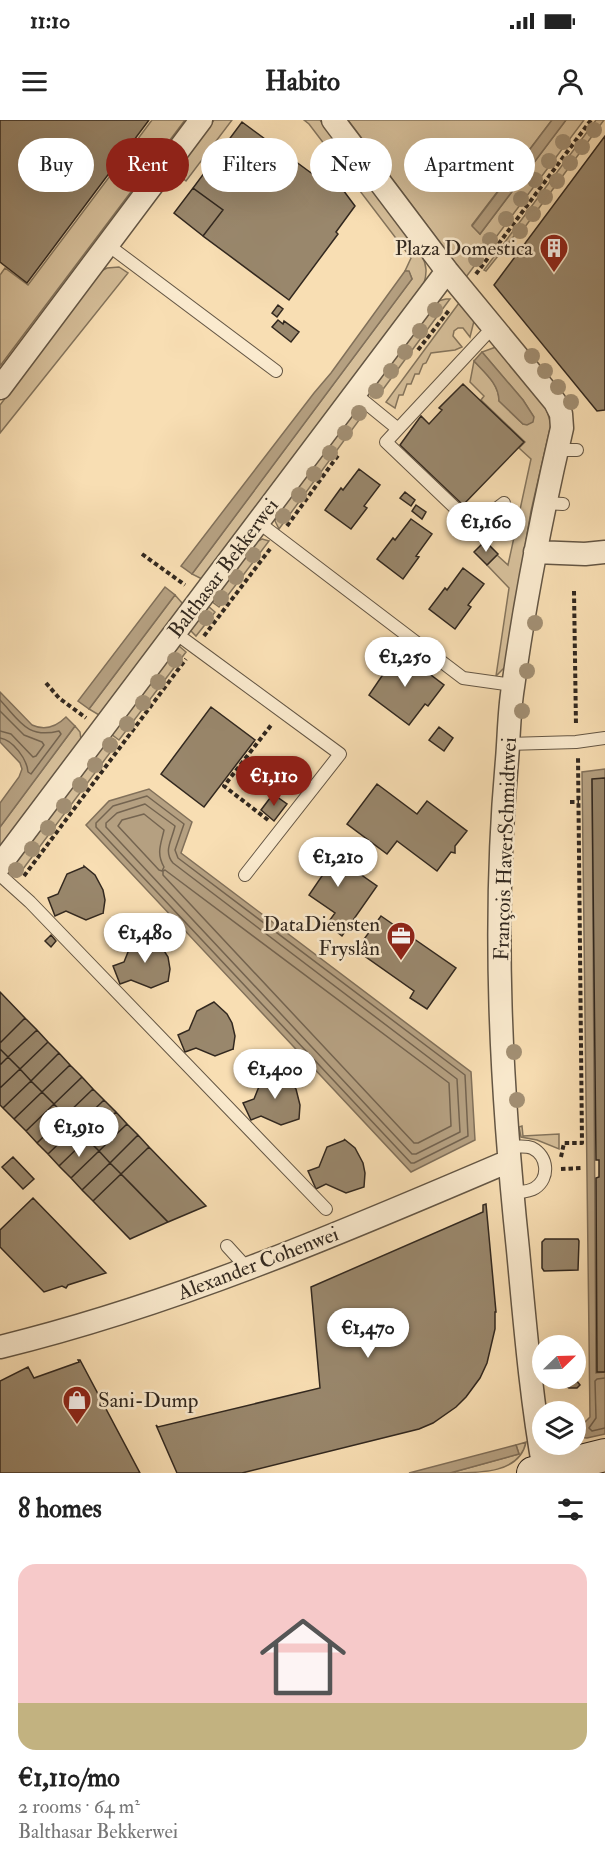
<!DOCTYPE html>
<meta charset="utf-8">
<style>
:root{--surface:#fff;--page:#f2f2f2;--text:#222;--muted:#767676;--accent:#8f2418}
body{margin:0;font-family:"IM FELL Double Pica",serif;background:var(--page);color:var(--text);height:100vh;display:flex;flex-direction:column;font-size:22px;white-space:nowrap}
*{box-sizing:border-box;margin:0}
p{font-size:20px;color:var(--muted)}
.icon{flex:none;width:33px;height:33px;fill:none;stroke:currentColor;stroke-width:2;stroke-linecap:round;stroke-linejoin:round}
.map{position:relative;height:1353px;overflow:hidden}
.sheet{display:flex;flex-direction:column;background:var(--surface);flex:1}
.sheet>*{flex:none}
.guide{position:absolute;left:18px;top:18px;width:570px;height:54px;display:flex;gap:12px}
.needle{width:39px;rotate:67deg}
.controls{position:absolute;left:532px;top:1215px;display:grid;gap:12px}
.controls a{display:grid;place-items:center;width:54px;height:54px;border-radius:50%;background:var(--surface);box-shadow:0 6px 24px #0002;font-size:30px}
.price{position:absolute;translate:-50% -51px;padding:0 14px;border-radius:21px;background:#fff;color:#222;font-size:20px;line-height:39px;filter:drop-shadow(0 2px 3px #0008)}
.price::after{content:'';position:absolute;left:50%;top:36px;width:18px;height:14px;margin-left:-9px;background:inherit;clip-path:polygon(0 0,100% 0,50% 100%)}
.price.selected{background:var(--accent);color:#fff}
ul{padding:0;list-style:none}
li{display:grid;align-content:center;gap:12px;height:318px;padding:0 18px}
li span{display:grid;place-items:center;height:186px;border-radius:18px;color:#555}
li>.icon{margin-inline-start:auto}
span .icon{width:108px;height:108px;fill:#fffc;stroke-width:1}
li b{font-size:26px}
h2{display:flex;justify-content:space-between;align-items:center;height:72px;padding:0 18px;font-size:26px}
.pill{padding:0 21px;border-radius:27px;background:var(--surface);box-shadow:0 6px 24px #0002;font-size:21px;line-height:54px}
.pill.selected{background:var(--accent);color:#fff}
.status{display:flex;justify-content:space-between;align-items:center;height:42px;padding:0 30px;background:var(--surface);direction:ltr}
.status svg{height:16px;fill:currentColor}
header{display:flex;justify-content:space-between;align-items:center;height:78px;padding:0 18px;background:var(--surface);font-size:27px;font-weight:700}
.map>svg:first-child{display:block}
.green{fill:#d6bf9a;stroke:#84745c;stroke-width:1.5}
.water{fill:#b5a081;stroke:#81705a;stroke-width:1.5}
.lines{fill:none;stroke-linecap:round;stroke-linejoin:round}
.shore{stroke:#746450;stroke-width:1.5}
.building{fill:#99876c;stroke:#32281f;stroke-width:1.5}
.lane-casing{stroke:#645644;stroke-width:14}
.street-casing{stroke:#645644;stroke-width:25}
.secondary-casing{stroke:#32281f;stroke-width:34}
.path{stroke:#32281f;stroke-width:4;stroke-dasharray:4.5 3;stroke-linecap:butt}
.lane{stroke:#faeace;stroke-width:12}
.street{stroke:#faeace;stroke-width:22}
.secondary{stroke:#faeace;stroke-width:32}
.tree{fill:#a28f73}
.labels{text-anchor:middle;stroke-width:5;stroke-linejoin:round;paint-order:stroke}
.poi-label{font-size:21px;fill:#32281f;stroke:#faeace;text-anchor:end}
.street-label{font-size:21px;fill:#32281f;stroke:#faeace}
</style>
<div class="status"><b>11:10</b><svg viewBox="0 0 49 12"><path d="M0 12V9h3v3zM5 12V6h3v6zM10 12V3h3v9zM15 12V0h3v12zM26 1h20v11H26zM47 4h2v5h-2z"/></svg></div>
<header><svg class="icon" aria-label="menu" viewBox="0 0 24 24"><path d="M4 6h16M4 12h16M4 18h16"/></svg>Habito<svg class="icon" aria-label="person" viewBox="0 0 24 24"><circle cx="12" cy="8" r="4"/><path d="M4 21q1-7 8-7t8 7"/></svg></header>
<div class="map">
<svg width="605" height="1353" viewBox="0 0 605 1353">
<rect width="100%" height="100%" fill="#f8deb3"/>
<filter id="stains"><feTurbulence type="fractalNoise" baseFrequency=".00333" numOctaves="4"/><feColorMatrix values="0 0 0 0 .2 0 0 0 0 .09 0 0 0 0 .02 0 0 0 .5 -.17"/></filter>
<radialGradient id="worn" r=".72"><stop offset=".6" stop-color="#630" stop-opacity="0"/><stop offset="1" stop-color="#630" stop-opacity=".3"/></radialGradient>
<!-- green -->
<path class="green" d="M152 0H185L0 246V155L5 148 28 165Z
M214 0H232L186 61 175 52Z
M304 0H320L422 136C427 146 427 153 424 163L202 459 192 454 412 159 409 152 405 151 411 138 309 4Z
M348 0H552L472 105 480 114 566 0H584L466 157Z
M596 0H604L519 115 514 116 486 151 484 150Z
M119 147 128 153 0 313V285L101 151 107 148Z
M446 179H450L378 276 373 271 374 266 438 181Z
M459 183 474 201 470 217 463 208H458L454 211 453 216 462 227 455 230 431 233 426 243 423 244 419 254H415L411 264H407L403 275H399L395 288 386 282Z
M496 227 546 288 551 304 531 391 505 547 496 556 509 468 487 445 497 435 508 445 531 339 519 328 525 322 481 280 484 276 470 262 474 241C485 253 499 264 499 281L523 304 533 296 523 280 482 232Z
M358 290 365 292 279 409 275 401 276 395 353 292Z
M262 419 269 421 219 487 211 481 256 422Z
M175 475 183 484 99 595 89 589Z
M208 486 215 492 196 516 190 510Z
M179 526 186 532 119 620 111 614 178 527Z
M75 606 80 612 81 620 0 728V707Z
M107 620 115 626 17 757 13 752V746Z
M522 1006 523 1016 559 1014V1029L537 1020 521 1017 519 1007Z
M526 1322C520 1353 481 1353 450 1353L519 1334 516 1325Z"/>
<!-- water -->
<path class="water" d="M552 0H566L480 114 472 106Z
M405 151H409L412 159 192 454 181 446 314 273 331 253Z
M482 232 523 280 534 297 533 302 527 305 523 304 499 281C499 264 485 253 474 241Z
M165 467 175 475 89 589 78 581Z
M0 572 32 605C45 611 56 607 66 597L75 606 0 707V683L19 657 22 649 20 643 0 622Z
M605 649V658L592 660 596 1253 605 1252V1314L587 1318 576 1317V1305L584 1303 590 1297 582 652Z
M149 669 192 702 181 733 471 952 475 1020 411 1052 86 705 109 681Z
M516 1325 519 1334 450 1353H409Z"/>
<g class="lines">
<!-- shore -->
<path class="shore" d="M0 580C20 601 27 619 59 611L61 614 31 654 28 652C27 639 13 620 0 618
M0 591 24 615 42 622 44 625 36 636 33 637 11 614 0 611
M147 676 184 704 175 730 178 738 465 955 468 1016 414 1043H411L96 707V703L113 686Z
M145 684 175 706C172 720 163 731 173 743L457 959 460 1012 416 1034H412L106 707V703L117 693Z
M144 694 164 710C161 724 156 733 164 747L162 751 159 750 118 706 122 700Z
M165 750 449 963 451 1006 418 1023H414L163 755V751Z
M605 1258 597 1259 595 1261 596 1298 589 1308 592 1311 605 1308"/>
</g>
<!-- building -->
<path class="building" d="M0 0H149L27 163 0 142Z
M242 2 318 58 326 47 355 86 336 112 338 114 289 180 203 116 223 90 193 68Z
M605 16V290L597 291 494 165Z
M193 68 223 90 203 116 174 93Z
M278 185 283 189 277 197 272 193Z
M278 200 283 204 284 201 299 212 291 222 272 207Z
M463 264 524 322 463 385 400 325 421 296 429 304 442 290 439 288Z
M359 349 380 365 364 386 367 388 351 409 325 390 341 368 343 370Z
M405 372 415 380 411 386 400 378Z
M416 385 426 392 422 399 412 391Z
M411 399 432 414 416 436 419 437 403 459 377 439 393 418 395 420Z
M485 421 498 434 487 445 474 432Z
M463 448 484 464 468 485 471 487 455 509 429 489 445 468 447 470Z
M398 530 444 565 428 586 425 584 409 605 369 575 384 553 382 551Z
M211 587 255 620 204 687 161 654Z
M439 607 453 618 444 631 429 620Z
M605 658V1252H597L596 1058 599 1057V1040H596L592 659Z
M377 664 417 694 427 681 467 711 455 726V733L451 732 437 751 397 721 387 734 347 704Z
M273 674 287 684 274 701 261 690Z
M316 723 377 766 342 816 327 804 335 793 309 775 322 756 303 743Z
M84 746 95 755 103 770 105 780 103 794V793L86 800 66 791 55 796 48 778 58 774 67 754 84 747Z
M381 796 456 848 427 889 410 878 414 871 356 830Z
M149 814 158 821 168 837 170 849 168 862V861L151 868 131 860 120 864 113 846 124 842 132 822Z
M51 815 56 821 51 827 45 821Z
M0 872 25 898 0 923Z
M214 882 227 894 232 903 235 916 233 930V929L215 936 196 928 185 932 178 915 189 910 197 891Z
M25 898 37 910 8 937 0 929V923Z
M37 910 48 922 20 949 8 937Z
M48 922 59 933 31 961 20 949Z
M0 929 8 937 0 945Z
M59 933 70 945 42 972 31 961Z
M8 937 20 949 0 968V945Z
M70 945 82 957 54 984 42 972Z
M20 949 31 961 3 988 0 985V968Z
M278 951H280L288 958 296 969 300 985 299 999 281 1005 261 996 251 1000 243 983 254 979 262 959Z
M82 957 93 969 65 996 54 984Z
M31 961 42 972 14 999 3 988Z
M93 969 104 980 76 1007 65 996Z
M42 972 54 984 26 1011 14 999Z
M104 980 116 992 87 1019 76 1007Z
M54 984 65 996 37 1023 26 1011Z
M116 992 127 1004 99 1031 87 1019Z
M65 996 76 1007 48 1034 37 1023Z
M127 1004 138 1015 110 1043 99 1031Z
M76 1007 87 1019 59 1046 48 1034Z
M138 1015 149 1027 121 1054 110 1043Z
M87 1019 99 1031 71 1058 59 1046Z
M344 1019 355 1028 363 1043 365 1053 364 1067 346 1073 326 1064 316 1069 308 1051 319 1047 327 1027 345 1020Z
M149 1027 206 1086 168 1102 121 1054Z
M99 1031 110 1043 82 1070 71 1058Z
M13 1037 34 1059 23 1069 2 1047Z
M110 1043 121 1054 93 1081 82 1070Z
M121 1054 133 1066 168 1102 130 1119 93 1081Z
M33 1078 106 1153 68 1165 66 1168 62 1166 44 1172 0 1127V1110Z
M486 1084 496 1192H495V1209L487 1243 480 1258 466 1277 456 1287 433 1303 419 1309 242 1353H177L156 1305 158 1307 320 1268 311 1167 483 1092V1085Z
M545 1119H578L579 1121 578 1150 544 1151 542 1148V1122Z
M78 1240H80L140 1353H0V1261L28 1247 34 1258 79 1242Z
M576 1260 580 1265 577 1268H569L566 1266 569 1261Z"/>
<g class="lines">
<!-- lane casing -->
<g class="lane-casing">
<path id="lane" d="M108 125 276 251
M355 274 398 309 493 207
M398 309 386 322 474 406 504 383
M557 330H577
M545 383 563 384
M258 402 463 558 513 565
M174 512 340 634 245 755
M508 624 576 622 605 618
M0 755 30 782 326 1089
M508 1027C516 1027 525 1025 532 1028 548 1036 550 1058 535 1068 529 1072 520 1072 512 1073
M227 1126 247 1148"/>
</g>
<!-- street casing -->
<g class="street-casing">
<path id="street" d="M333 0 447 151 555 282 561 294 562 308C542 394 525 479 513 567 509 591 509 616 507 640 492 804 501 968 518 1130 525 1204 531 1278 544 1350
M0 268 201 0
M535 432 585 434 605 432
M0 745 447 151
M0 1227C176 1184 343 1112 509 1041"/>
</g>
<!-- secondary casing -->
<g class="secondary-casing">
<path id="secondary" d="M533 1353 605 1335"/>
</g>
<!-- path -->
<path class="path" d="M476 154 591 0
M418 230 450 189
M287 406 339 334
M142 434 185 465
M574 471 576 606
M204 516 270 429
M46 563 59 578 86 598
M570 682H579
M268 700 224 666 272 604
M24 756 186 539
M561 1037 564 1023H582L578 637
M561 1049 583 1048"/>
<!-- lane -->
<use href="#lane" class="lane"/>
<!-- street -->
<use href="#street" class="street"/>
<!-- secondary -->
<use href="#secondary" class="secondary"/>
</g>
<!-- trees -->
<g class="tree">
<circle cx="594" cy="10" r="8"/>
<circle cx="563" cy="22" r="8"/>
<circle cx="582" cy="27" r="8"/>
<circle cx="549" cy="41" r="8"/>
<circle cx="570" cy="43" r="8"/>
<circle cx="535" cy="60" r="8"/>
<circle cx="557" cy="61" r="8"/>
<circle cx="545" cy="77" r="8"/>
<circle cx="521" cy="79" r="8"/>
<circle cx="533" cy="94" r="8"/>
<circle cx="506" cy="99" r="8"/>
<circle cx="520" cy="111" r="8"/>
<circle cx="490" cy="120" r="8"/>
<circle cx="476" cy="139" r="8"/>
<circle cx="435" cy="190" r="8"/>
<circle cx="420" cy="211" r="8"/>
<circle cx="405" cy="232" r="8"/>
<circle cx="532" cy="236" r="8"/>
<circle cx="391" cy="251" r="8"/>
<circle cx="545" cy="251" r="8"/>
<circle cx="558" cy="267" r="8"/>
<circle cx="376" cy="271" r="8"/>
<circle cx="571" cy="282" r="8"/>
<circle cx="359" cy="293" r="8"/>
<circle cx="345" cy="313" r="8"/>
<circle cx="330" cy="333" r="8"/>
<circle cx="314" cy="354" r="8"/>
<circle cx="299" cy="375" r="8"/>
<circle cx="283" cy="396" r="8"/>
<circle cx="253" cy="435" r="8"/>
<circle cx="236" cy="457" r="8"/>
<circle cx="221" cy="478" r="8"/>
<circle cx="206" cy="498" r="8"/>
<circle cx="535" cy="503" r="8"/>
<circle cx="175" cy="540" r="8"/>
<circle cx="527" cy="551" r="8"/>
<circle cx="158" cy="562" r="8"/>
<circle cx="143" cy="583" r="8"/>
<circle cx="522" cy="591" r="8"/>
<circle cx="127" cy="604" r="8"/>
<circle cx="110" cy="625" r="8"/>
<circle cx="95" cy="645" r="8"/>
<circle cx="80" cy="665" r="8"/>
<circle cx="64" cy="686" r="8"/>
<circle cx="48" cy="708" r="8"/>
<circle cx="32" cy="729" r="8"/>
<circle cx="16" cy="750" r="8"/>
<circle cx="514" cy="932" r="8"/>
<circle cx="517" cy="980" r="8"/>
</g>
<!-- icons -->
<defs>
<g id="building-pin" transform="scale(1.5)"><path d="M0 17L-7.5 6A9.5 9.5 0 1 1 7.5 6Z" fill="#8f2418" stroke="#faeace"/><path d="M-4-6H4V6H1V3H-1V6H-4ZM-2.5-4.3h1.7v1.8h-1.7ZM.8-4.3h1.7v1.8H.8ZM-2.5-1h1.7V.8h-1.7ZM.8-1h1.7V.8H.8Z" fill="#fff"/></g>
<g id="office-pin" transform="scale(1.5)"><path d="M0 17L-7.5 6A9.5 9.5 0 1 1 7.5 6Z" fill="#8f2418" stroke="#faeace"/><path d="M-6-3h4V-5.5h4V-3h4V5H-6ZM-1-4.5V-3h2v-1.5ZM-6 0V1H6V0Z" fill="#fff"/></g>
<g id="shop-pin" transform="scale(1.5)"><path d="M0 17L-7.5 6A9.5 9.5 0 1 1 7.5 6Z" fill="#8f2418" stroke="#faeace"/><path d="M-5-2.5h2.3a2.7 3.5 0 0 1 5.4 0H5L5.5 6h-11ZM-1.5-2.5h3a1.5 2.3 0 0 0-3 0Z" fill="#fff"/></g>
</defs>
<g fill-rule="evenodd">
<use href="#building-pin" x="554" y="128"/>
<use href="#office-pin" x="401" y="816"/>
<use href="#shop-pin" x="77" y="1280"/>
</g>
<g class="labels">
<!-- poi labels -->
<g class="poi-label">
<text x="533" y="135">Plaza Domestica</text>
<text x="380" y="811">DataDiensten<tspan x="380" dy="24">Fryslân</tspan></text>
<text x="98" y="1287" text-anchor="start">Sani-Dump</text>
</g>
<!-- street labels -->
<g class="street-label">
<text transform="translate(223 448) rotate(-53)" y="7">Balthasar Bekkerwei</text>
<text transform="translate(505 729) rotate(-88)" y="7">François HaverSchmidtwei</text>
<text transform="translate(258 1143) rotate(-21)" y="7">Alexander Cohenwei</text>
</g>
</g>
<rect width="100%" height="100%" filter="url(#stains)"/>
<rect width="100%" height="100%" fill="url(#worn)"/>
</svg>
<div class="controls">
<a><svg class="needle" viewBox="-14 -14 28 28"><path d="M0-13l5 13h-10z" fill="#e53935"/><path d="M0 13l5-13h-10z" fill="#767676"/></svg></a>
<a><svg class="icon" aria-label="layers" viewBox="0 0 24 24"><path d="M12 4l9 5-9 5-9-5zM3 14l9 5 9-5"/></svg></a>
</div>
<b class="price" style="left:486px;top:433px">€1,160</b>
<b class="price" style="left:405px;top:568px">€1,250</b>
<b class="price selected" style="left:274px;top:687px">€1,110</b>
<b class="price" style="left:338px;top:768px">€1,210</b>
<b class="price" style="left:145px;top:844px">€1,480</b>
<b class="price" style="left:275px;top:980px">€1,400</b>
<b class="price" style="left:79px;top:1038px">€1,910</b>
<b class="price" style="left:368px;top:1239px">€1,470</b>
<div class="guide">
<a class="pill">Buy</a>
<a class="pill selected">Rent</a>
<a class="pill">Filters</a>
<a class="pill">New</a>
<a class="pill">Apartment</a>
</div>
</div>
<section class="sheet">
<h2>8 homes<svg class="icon" aria-label="filters" viewBox="0 0 24 24"><path d="M4 7h16M4 17h16"/><circle cx="9" cy="7" r="2"/><circle cx="15" cy="17" r="2"/></svg></h2>
<ul>
<li><span style="background:linear-gradient(#f6c9c9 75%,#c2b280 0)"><svg class="icon" aria-label="home" viewBox="0 0 24 24"><path d="M3 11l9-7 9 7M6 9v11h12V9"/></svg></span><div><b>€1,110/mo</b><p>2 rooms · 64 m²</p><p>Balthasar Bekkerwei</p></div></li>
</ul>
</section>
